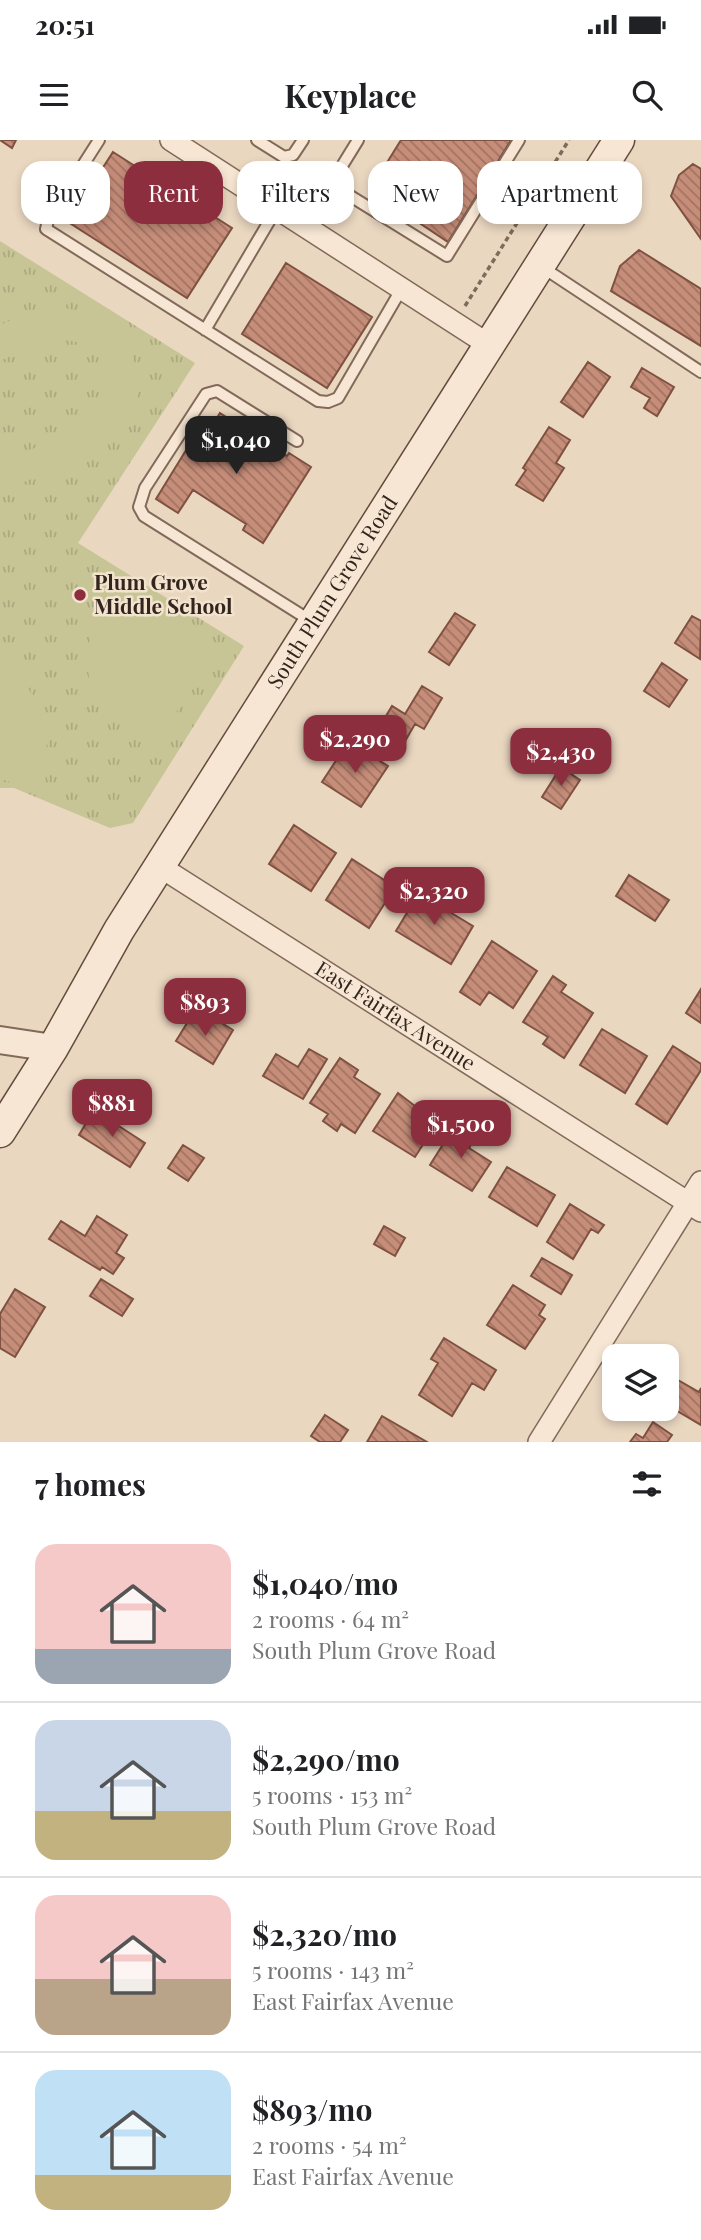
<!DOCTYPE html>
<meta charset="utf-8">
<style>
:root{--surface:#fff;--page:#f2f2f2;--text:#202124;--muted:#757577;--line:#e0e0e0;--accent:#8c2e3d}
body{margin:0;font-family:"Playfair Display",serif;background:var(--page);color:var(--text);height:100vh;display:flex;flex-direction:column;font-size:26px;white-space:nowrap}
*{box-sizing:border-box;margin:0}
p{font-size:23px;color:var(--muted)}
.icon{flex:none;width:38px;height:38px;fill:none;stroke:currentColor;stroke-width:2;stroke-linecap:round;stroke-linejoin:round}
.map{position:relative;height:1302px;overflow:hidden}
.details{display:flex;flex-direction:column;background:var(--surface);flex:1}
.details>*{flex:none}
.guide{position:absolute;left:21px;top:21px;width:660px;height:63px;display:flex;gap:14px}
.controls{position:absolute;left:602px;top:1204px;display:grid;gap:14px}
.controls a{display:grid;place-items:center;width:77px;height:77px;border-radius:14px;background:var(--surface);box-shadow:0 4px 10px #0003;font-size:35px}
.price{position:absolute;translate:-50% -60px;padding:0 16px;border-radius:14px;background:var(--accent);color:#fff;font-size:23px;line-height:46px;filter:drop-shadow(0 2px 4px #0008)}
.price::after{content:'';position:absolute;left:50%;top:42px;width:21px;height:16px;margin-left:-10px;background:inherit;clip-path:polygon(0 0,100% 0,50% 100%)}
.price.selected{background:#222;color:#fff}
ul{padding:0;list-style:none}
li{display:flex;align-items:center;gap:21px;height:175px;padding:0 35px}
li+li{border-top:2px solid var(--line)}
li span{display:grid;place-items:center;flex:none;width:196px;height:140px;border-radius:21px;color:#555}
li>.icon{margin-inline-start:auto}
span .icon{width:84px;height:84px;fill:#fffc;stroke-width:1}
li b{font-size:30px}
h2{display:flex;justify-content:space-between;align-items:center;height:84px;padding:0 35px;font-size:30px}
.chip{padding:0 24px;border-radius:21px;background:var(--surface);box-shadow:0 4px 10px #0003;font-size:24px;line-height:63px}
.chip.selected{background:var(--accent);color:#fff}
.status{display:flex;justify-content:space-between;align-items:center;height:49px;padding:0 35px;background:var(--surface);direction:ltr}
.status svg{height:19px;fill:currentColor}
header{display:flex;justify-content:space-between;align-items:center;height:91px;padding:0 35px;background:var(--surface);font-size:32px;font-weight:700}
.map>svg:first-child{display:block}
.park{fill:url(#park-tufts)}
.pitch{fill:#c7c595}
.building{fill:url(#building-back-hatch);stroke:#7f5141;stroke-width:2}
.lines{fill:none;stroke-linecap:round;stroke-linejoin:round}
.service-casing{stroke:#82695a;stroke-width:14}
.minor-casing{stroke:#82695a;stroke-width:24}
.tertiary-casing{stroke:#82695a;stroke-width:30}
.secondary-casing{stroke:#644b3d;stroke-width:33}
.path{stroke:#82695a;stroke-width:3.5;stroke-dasharray:5 3.5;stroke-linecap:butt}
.service{stroke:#f6e6d3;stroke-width:10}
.minor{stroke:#f6e6d3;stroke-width:21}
.tertiary{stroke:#f6e6d3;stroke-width:26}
.secondary{stroke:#f6e6d3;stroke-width:30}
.poi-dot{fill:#8c2e3d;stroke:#f2e3cf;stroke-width:2.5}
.labels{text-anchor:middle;stroke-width:5;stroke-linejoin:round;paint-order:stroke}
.poi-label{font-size:21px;font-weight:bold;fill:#33241d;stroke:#f2e3cf;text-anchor:start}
.street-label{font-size:21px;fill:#33241d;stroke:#f2e3cf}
</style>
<div class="status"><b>20:51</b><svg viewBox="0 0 49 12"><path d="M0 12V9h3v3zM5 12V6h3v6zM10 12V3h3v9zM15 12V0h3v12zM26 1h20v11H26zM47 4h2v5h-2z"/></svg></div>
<header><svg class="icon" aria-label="menu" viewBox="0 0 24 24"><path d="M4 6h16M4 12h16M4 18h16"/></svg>Keyplace<svg class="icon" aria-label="search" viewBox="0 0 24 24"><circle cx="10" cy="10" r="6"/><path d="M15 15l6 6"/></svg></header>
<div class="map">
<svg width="701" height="1302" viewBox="0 0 701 1302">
<defs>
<pattern id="park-tufts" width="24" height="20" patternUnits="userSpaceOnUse" patternTransform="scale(1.75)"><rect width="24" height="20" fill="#c7c595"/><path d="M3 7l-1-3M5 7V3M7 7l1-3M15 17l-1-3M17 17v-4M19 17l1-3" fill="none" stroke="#aba980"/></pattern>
<pattern id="building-back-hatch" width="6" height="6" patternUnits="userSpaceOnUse" patternTransform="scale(1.75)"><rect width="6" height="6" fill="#c68d79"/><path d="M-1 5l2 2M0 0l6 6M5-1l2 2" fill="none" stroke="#a17363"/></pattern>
</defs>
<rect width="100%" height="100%" fill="#ead7c0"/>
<!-- park -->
<path class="park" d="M0 101 195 223 78 403 244 506 133 683 110 688 14 648H0Z"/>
<!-- pitch -->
<path class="pitch" d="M60 166C78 172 99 176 114 188 131 202 145 242 136 263 130 279 117 295 103 305 83 321 26 340 0 352V321C29 309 70 299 93 277 118 253 109 208 72 201 47 197 22 212 0 221V185L36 169Z
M119 439 209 494 210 518 162 595C145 586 104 567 95 551 74 514 100 470 119 439Z
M0 513 29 549 47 598 45 652 0 639Z"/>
<!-- building -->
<path class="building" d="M0 0H16L12 8Z
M401 0H511L448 102 370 50Z
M113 12 232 88 187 158 68 82Z
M693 24 701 29V99L671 56 679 35Z
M639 110 701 149V206L611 151 620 126Z
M286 123 372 177 327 248 242 194Z
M588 222 610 237 583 277 561 262Z
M642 228 674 247 657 276 644 268 650 258 631 247Z
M220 273 287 316 289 313 311 327 263 403 243 390 246 384 193 350 178 373 156 359 201 286 209 291Z
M549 287 570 300 556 323 564 328 543 361 516 345 526 330 523 328Z
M455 473 475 485 449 525 429 512Z
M692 476 701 481 700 519 675 503Z
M662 523 687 540 669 567 644 551Z
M422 546 442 558 424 589 415 584 401 608 376 593 392 566 405 574Z
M352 603 388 626 361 667 322 642 339 616 342 618Z
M561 627 580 640 561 669 542 657Z
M294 685 336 713 311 751 269 724Z
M352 719 395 747 369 788 326 760Z
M629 735 669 760 655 781 616 756Z
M422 748 442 759 438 765 473 786 451 824 396 791Z
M492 801 537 831 513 868 489 852 480 865 460 852Z
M553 836 566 845 561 852 593 873 564 918 543 904 548 897 523 882Z
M701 849V883L686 873Z
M192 875 207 885 212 877 233 890 213 924 176 901Z
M602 889 647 916 625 953 580 925Z
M673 906 701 924V930L667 984 636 964Z
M309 909 327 919 303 959 263 936 276 914 298 927Z
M340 918 358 930 354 937 380 954 355 993 341 984 337 991 323 981 328 974 310 963Z
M398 953 437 983 415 1017 373 991Z
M94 970 145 1003 130 1027 79 995Z
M454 987 474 1000 469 1008 491 1022 472 1051 430 1025Z
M183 1005 204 1018 188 1041 168 1028Z
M507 1027 555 1055 537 1086 489 1057Z
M570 1064 604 1085 598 1093 591 1089 573 1119 547 1102Z
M97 1076 127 1095 116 1113 124 1118 113 1134 102 1127 100 1130 49 1099 61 1081 85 1096Z
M384 1086 405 1098 395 1116 374 1104Z
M542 1118 572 1135 561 1154 531 1136Z
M101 1139 133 1159 122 1176 90 1156Z
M513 1145 545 1165 539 1175 545 1179 525 1209 487 1185Z
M15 1149 45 1167 15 1217 0 1208V1174Z
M444 1198 496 1230 484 1250 472 1243 452 1276 419 1255 438 1223 431 1219Z
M671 1236 699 1252 701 1248V1285L667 1265V1243Z
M325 1275 348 1290 340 1302H320L311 1296Z
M382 1276 427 1302H367Z
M653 1282 672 1295 667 1302H630L636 1294 643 1298Z"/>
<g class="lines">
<!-- service casing -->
<g class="service-casing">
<path id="service" d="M99 0 48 80 46 89 318 261 328 262 338 258 402 148
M257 0 284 17 293 15 303 0
M331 44 447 116 519 0
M305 86 358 0
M542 127 701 232
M205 190 277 68
M297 301 217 251 206 254 145 348 139 367 144 376 311 481"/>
</g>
<!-- minor casing -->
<g class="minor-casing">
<g id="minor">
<path d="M171 0 489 205"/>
<path id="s1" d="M159 726 701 1071"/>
<path d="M539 1302 701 1042"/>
</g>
</g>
<!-- tertiary casing -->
<g class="tertiary-casing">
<path id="tertiary" d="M0 900 53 908"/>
</g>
<!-- secondary casing -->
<g class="secondary-casing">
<g id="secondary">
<path id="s2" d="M0 992 53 908 119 790 619 0"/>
</g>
</g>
<!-- path -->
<path class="path" d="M465 166 569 0"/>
<!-- service -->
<use href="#service" class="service"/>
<!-- minor -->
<use href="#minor" class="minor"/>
<!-- tertiary -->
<use href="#tertiary" class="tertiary"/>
<!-- secondary -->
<use href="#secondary" class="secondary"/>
</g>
<!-- markers -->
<circle class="poi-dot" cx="80" cy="455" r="7"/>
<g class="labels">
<!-- poi labels -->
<g class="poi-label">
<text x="94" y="450">Plum Grove<tspan x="94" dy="24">Middle School</tspan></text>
</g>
<!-- street labels -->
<g class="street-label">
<text dy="7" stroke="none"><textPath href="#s2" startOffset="634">South Plum Grove Road</textPath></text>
<text dy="7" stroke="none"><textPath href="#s1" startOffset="280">East Fairfax Avenue</textPath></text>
</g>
</g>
</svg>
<div class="controls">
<a><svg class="icon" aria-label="layers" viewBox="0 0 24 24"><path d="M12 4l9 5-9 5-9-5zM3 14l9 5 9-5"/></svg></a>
</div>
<b class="price selected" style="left:236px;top:336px">$1,040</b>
<b class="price" style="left:355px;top:635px">$2,290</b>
<b class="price" style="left:561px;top:648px">$2,430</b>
<b class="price" style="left:434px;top:787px">$2,320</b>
<b class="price" style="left:205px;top:898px">$893</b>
<b class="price" style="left:112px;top:999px">$881</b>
<b class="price" style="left:461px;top:1020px">$1,500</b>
<div class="guide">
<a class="chip">Buy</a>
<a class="chip selected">Rent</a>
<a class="chip">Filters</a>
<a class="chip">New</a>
<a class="chip">Apartment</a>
</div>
</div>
<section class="details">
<h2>7 homes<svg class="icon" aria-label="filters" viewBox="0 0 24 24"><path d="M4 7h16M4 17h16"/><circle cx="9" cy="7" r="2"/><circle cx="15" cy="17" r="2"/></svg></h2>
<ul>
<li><span style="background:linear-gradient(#f6c9c9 75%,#9aa5b1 0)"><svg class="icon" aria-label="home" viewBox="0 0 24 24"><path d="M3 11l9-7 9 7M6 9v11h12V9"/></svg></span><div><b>$1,040/mo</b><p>2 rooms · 64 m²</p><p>South Plum Grove Road</p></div></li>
<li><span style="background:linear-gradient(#c9d6e8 65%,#c2b280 0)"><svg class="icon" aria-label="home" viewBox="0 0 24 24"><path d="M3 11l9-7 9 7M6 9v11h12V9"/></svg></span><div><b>$2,290/mo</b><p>5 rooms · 153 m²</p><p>South Plum Grove Road</p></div></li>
<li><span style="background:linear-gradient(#f6c9c9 60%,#b9a48a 0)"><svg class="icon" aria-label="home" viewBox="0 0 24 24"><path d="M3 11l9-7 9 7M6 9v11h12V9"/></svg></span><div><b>$2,320/mo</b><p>5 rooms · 143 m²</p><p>East Fairfax Avenue</p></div></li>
<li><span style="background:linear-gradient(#bfe0f5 75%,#c2b280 0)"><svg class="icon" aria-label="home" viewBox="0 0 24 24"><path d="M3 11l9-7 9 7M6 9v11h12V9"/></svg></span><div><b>$893/mo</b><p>2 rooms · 54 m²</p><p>East Fairfax Avenue</p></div></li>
</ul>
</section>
